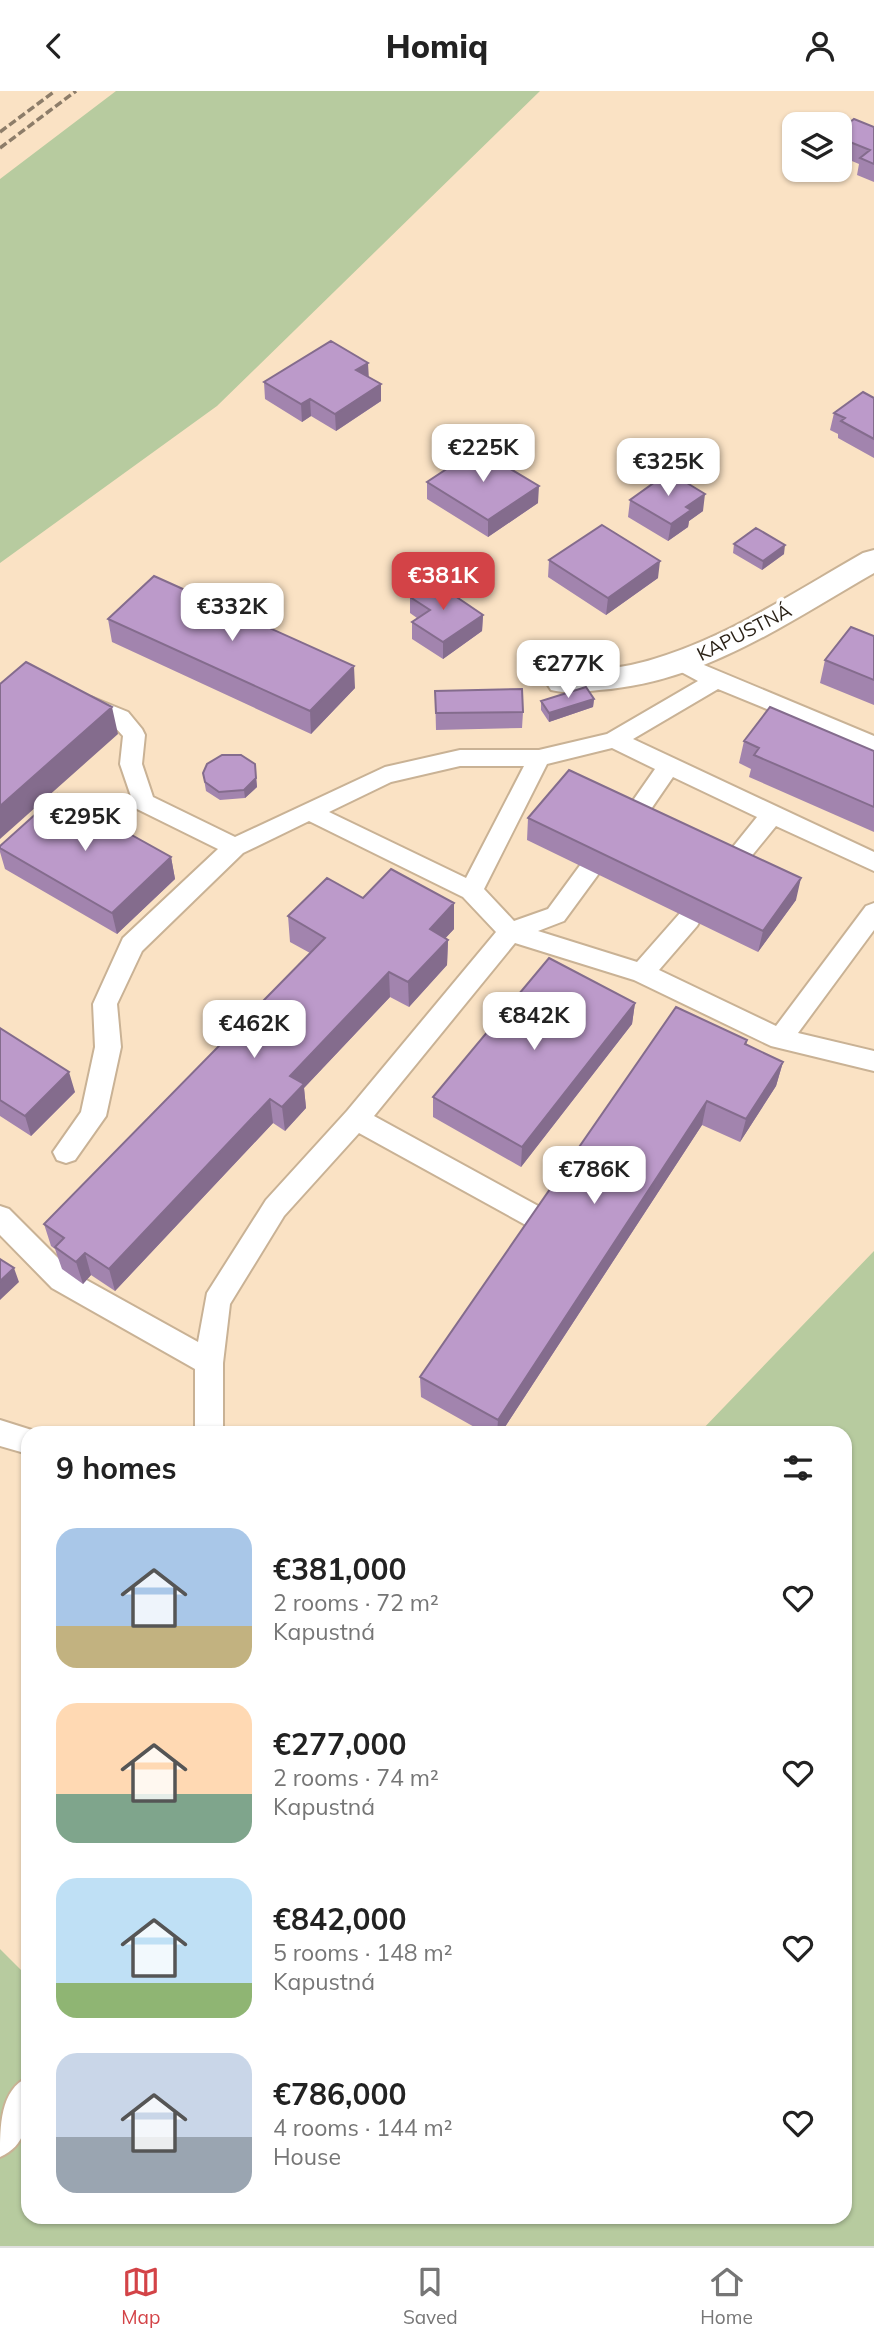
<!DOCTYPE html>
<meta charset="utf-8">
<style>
:root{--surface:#fff;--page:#f2f2f2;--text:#222;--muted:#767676;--line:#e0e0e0;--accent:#d34347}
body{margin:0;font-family:Mulish,sans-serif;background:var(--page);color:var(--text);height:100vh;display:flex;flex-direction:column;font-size:26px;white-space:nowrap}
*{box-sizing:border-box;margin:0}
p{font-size:23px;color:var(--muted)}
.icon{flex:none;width:38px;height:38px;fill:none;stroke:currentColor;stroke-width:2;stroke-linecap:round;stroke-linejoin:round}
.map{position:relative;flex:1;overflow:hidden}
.panel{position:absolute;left:21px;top:1335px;width:831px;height:798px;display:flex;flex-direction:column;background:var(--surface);border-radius:21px;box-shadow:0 2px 5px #0004}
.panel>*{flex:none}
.fabs{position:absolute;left:782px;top:21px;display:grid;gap:14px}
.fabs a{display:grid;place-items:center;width:70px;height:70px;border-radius:14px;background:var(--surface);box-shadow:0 2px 5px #0004;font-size:35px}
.price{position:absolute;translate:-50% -60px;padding:0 16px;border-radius:14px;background:#fff;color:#222;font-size:23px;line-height:46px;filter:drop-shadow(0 2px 4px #0008)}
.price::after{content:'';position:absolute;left:50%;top:42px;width:21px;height:16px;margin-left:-10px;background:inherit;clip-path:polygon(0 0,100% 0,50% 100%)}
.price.selected{background:var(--accent);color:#fff}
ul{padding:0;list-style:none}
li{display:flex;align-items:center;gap:21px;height:175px;padding:0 35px}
li span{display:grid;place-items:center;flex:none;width:196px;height:140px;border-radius:21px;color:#555}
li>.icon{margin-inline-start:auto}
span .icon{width:84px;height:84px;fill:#fffc;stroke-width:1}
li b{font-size:30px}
h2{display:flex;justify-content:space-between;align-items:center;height:84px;padding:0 35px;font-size:30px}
header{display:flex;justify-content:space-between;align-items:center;height:91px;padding:0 35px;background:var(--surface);font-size:32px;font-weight:800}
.tab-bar{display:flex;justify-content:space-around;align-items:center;height:98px;border-top:2px solid var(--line);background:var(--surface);font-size:19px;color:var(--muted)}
.tab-bar a{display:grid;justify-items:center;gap:4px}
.tab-bar .selected{color:var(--accent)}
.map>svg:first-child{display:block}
.green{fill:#b7cb9f}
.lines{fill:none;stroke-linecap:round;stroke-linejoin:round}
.lane-casing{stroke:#c9b295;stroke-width:4}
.street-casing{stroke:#c9b295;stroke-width:4}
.lane{fill:#fff;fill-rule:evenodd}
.street{fill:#fff;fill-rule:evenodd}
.rail{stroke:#8d7d69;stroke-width:3.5;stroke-dasharray:8 3.5;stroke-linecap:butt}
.wall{fill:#a284ae}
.shaded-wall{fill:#846c8d}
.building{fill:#bc9aca;stroke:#846c8d;stroke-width:2}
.labels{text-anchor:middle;stroke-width:7;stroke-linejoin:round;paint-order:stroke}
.street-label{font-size:19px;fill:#281f14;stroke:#fff}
</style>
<header><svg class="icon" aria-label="back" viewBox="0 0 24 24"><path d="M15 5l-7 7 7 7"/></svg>Homiq<svg class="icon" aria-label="person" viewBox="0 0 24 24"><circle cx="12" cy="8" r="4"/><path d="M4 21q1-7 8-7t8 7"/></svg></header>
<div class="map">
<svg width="874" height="2155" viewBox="0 0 874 2155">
<rect width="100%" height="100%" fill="#fae2c4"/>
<!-- green -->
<path class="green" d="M116 0H540L217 315 0 472V88Z
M874 1160V2155H0V1858L28 1886V2126H845V1342H699Z"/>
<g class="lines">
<!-- lane casing -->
<g class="lane-casing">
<path id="lane" d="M680 564 874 645V662L718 598 633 648 874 761V780L776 735 736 784 728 787 720 784 716 778 720 772 757 726 673 686 638 737 630 740 622 737 618 731 655 678 612 657 547 673 484 798 514 830 548 818 581 773 589 770 597 773 601 779 597 785 564 830 538 840 637 871 681 821 689 819 697 821 701 828 697 835 659 879 776 935 866 815 874 812V839L798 942 874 960V980L771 955 634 889 515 852 374 1025 551 1122 555 1130 551 1138 542 1141 533 1138 359 1042 284 1125 230 1213 223 1272V1342H195V1278L52 1197 0 1144V1115L9 1118 72 1181 198 1251 207 1202 266 1109 347 1020 496 841 463 806 309 730 243 762 142 860 117 913 121 956 106 1025 75 1069 66 1072 57 1069 53 1061 81 1021 95 956 93 913 123 847 218 758 135 717 120 673 123 645 112 633 75 616 72 611 75 606H91L128 621 142 638 145 644 142 673 153 706 235 746 385 676 460 659H539L607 643 698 590 672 576 669 571 672 566ZM460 675H524L466 787 329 721 391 691Z
M0 1329 38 1341 28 1342V1363L0 1355Z
M28 1986C28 2016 33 2052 0 2066 0 2035 0 1999 28 1986Z"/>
</g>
<!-- street casing -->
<g class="street-casing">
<path id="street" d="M874 459V482C787 532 702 592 599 599 582 601 567 603 551 599L546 591 551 583C577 576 605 580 631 574 715 555 789 504 863 462Z"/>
</g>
<!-- lane -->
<use href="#lane" class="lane"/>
<!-- street -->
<use href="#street" class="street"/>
<!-- rail -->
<path class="rail" d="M0 41 55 0
M0 57 76 0"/>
</g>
<!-- wall -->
<path class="wall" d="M874 36V91L857 84 859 73 840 65V39Z
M368 286 381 310 336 340 311 325 302 331 265 308 264 291Z
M874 307V367L838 347V343L830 339 834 322Z
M427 391 538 412 488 446 427 408Z
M630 409 703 420 689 430 688 436 668 450 628 426Z
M734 453 784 463 762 479 733 462Z
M549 469 658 487 606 524 548 486Z
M410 506 483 524 482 540 443 568 412 548V531L417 527 410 522Z
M108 528 355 597 311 643 112 551Z
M874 545V614L820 592 825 569Z
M435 600 523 621 522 637 436 639Z
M594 608 593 616 549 631 541 619V610Z
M744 650 874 660V741L749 686 751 678 739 672Z
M255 673 257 696 245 707 220 709 206 700 203 682Z
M528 727 796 809 758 861 527 749Z
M0 755 171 766 175 788 117 843 5 778 0 761Z
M288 825 454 838 445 847 448 849 447 874 409 916 390 906 304 997 306 1017 285 1040 273 1032 115 1200 91 1184 83 1193 62 1178 55 1158 51 1155 44 1133 310 862 290 851Z
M635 912 632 933 521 1076 433 1026V1006Z
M0 937 75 1001 31 1045 0 1025Z
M747 949 746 954 783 971 776 995 740 1051 702 1034 501 1342H485L421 1306 420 1286Z"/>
<!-- shaded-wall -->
<path class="shaded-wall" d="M368 272 369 289 356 279Z
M381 293V310L336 340 335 323Z
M310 308 311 325 302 331 301 313Z
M539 395 538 412 488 446V429Z
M705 403 703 420 689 430 688 436 668 450 671 433 686 416Z
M785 454 784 463 762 479 763 470Z
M660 470 658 487 606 524 608 507Z
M483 524 482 540 443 568V551Z
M354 575 355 597 311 643 310 620Z
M594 608 593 616 549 631V622Z
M112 616 118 643 0 748V715Z
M256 687 257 696 245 707 244 699Z
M171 766 175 788 117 843 112 822Z
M801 787 796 809 758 861 763 840Z
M454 812V838L430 864V838Z
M448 849 447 874 409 916 408 891Z
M389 881 390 906 304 997 306 1017 285 1040 282 1016 290 985Z
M635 912 632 933 521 1076 522 1056Z
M783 971 776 995 740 1051 746 1028Z
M69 981 75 1001 31 1045 25 1025Z
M270 1008 273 1032 115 1200 109 1178Z
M707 1010 702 1034 501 1342H497L498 1329Z
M85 1162 91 1184 83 1193 76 1171Z
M14 1177 19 1191 0 1209V1190Z"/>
<!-- building -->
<path class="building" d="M854 28 874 36V73L860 67 870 59 840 47V39Z
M331 250 368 272 356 279 381 293 335 323 310 308 301 313 264 291Z
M863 301 874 307V348L841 330 845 327 834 322Z
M477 358 539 395 488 429 427 391Z
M669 381 705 403 686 416 691 419 671 433 630 409Z
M602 434 660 470 608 507 549 469Z
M756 437 785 454 763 470 734 453Z
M154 485 354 575 310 620 108 528Z
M433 490 483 524 443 551 412 531 430 519 410 506Z
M851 536 874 545V589L825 569Z
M26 571 112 616 0 715V593Z
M586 596 594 608 549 622 541 610Z
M522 598 523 621 436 622 435 600Z
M770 616 874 660V716L754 664 759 657 744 650Z
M222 664H241L255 673 256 687 244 699 219 701 205 691 203 682 207 673Z
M569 679 801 787 763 840 528 727Z
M58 703 171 766 112 822 0 757V755Z
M391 778 454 812 430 838 448 849 408 891 389 881 290 985 304 993 282 1016 270 1008 109 1178 85 1162 76 1171 55 1156 64 1147 44 1133 325 847 288 825 327 787 363 807Z
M549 867 635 912 522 1056 433 1006Z
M676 916 747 949 745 953 783 971 746 1028 707 1010 498 1329 420 1286Z
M0 937 69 981 25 1025 0 1009Z
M0 1168 14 1177 0 1190Z"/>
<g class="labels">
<!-- street labels -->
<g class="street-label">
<text transform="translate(744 541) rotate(-27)" y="7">KAPUSTNÁ</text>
</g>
</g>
</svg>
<div class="fabs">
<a><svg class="icon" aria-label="layers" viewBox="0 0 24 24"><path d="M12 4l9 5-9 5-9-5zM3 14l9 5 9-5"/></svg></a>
</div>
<b class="price" style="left:483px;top:393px">€225K</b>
<b class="price" style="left:668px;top:407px">€325K</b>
<b class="price selected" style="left:443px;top:521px">€381K</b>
<b class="price" style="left:232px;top:552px">€332K</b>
<b class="price" style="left:568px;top:609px">€277K</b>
<b class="price" style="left:85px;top:762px">€295K</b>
<b class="price" style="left:534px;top:961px">€842K</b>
<b class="price" style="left:254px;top:969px">€462K</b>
<b class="price" style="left:594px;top:1115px">€786K</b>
<section class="panel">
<h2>9 homes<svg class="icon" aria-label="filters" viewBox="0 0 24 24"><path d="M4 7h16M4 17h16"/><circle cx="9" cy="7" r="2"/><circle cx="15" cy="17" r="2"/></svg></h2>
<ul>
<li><span style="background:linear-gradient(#a9c7e8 70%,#c2b280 0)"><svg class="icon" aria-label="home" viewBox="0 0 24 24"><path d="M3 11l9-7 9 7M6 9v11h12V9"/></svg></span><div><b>€381,000</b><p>2 rooms · 72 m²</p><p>Kapustná</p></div><svg class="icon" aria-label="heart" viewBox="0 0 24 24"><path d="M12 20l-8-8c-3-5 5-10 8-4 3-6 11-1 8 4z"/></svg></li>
<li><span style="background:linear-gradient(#ffd9b3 65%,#7fa58c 0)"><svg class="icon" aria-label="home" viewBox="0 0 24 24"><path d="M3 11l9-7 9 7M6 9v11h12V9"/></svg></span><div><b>€277,000</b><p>2 rooms · 74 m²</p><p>Kapustná</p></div><svg class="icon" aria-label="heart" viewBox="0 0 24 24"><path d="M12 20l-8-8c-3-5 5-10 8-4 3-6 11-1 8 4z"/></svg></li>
<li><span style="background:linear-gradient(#bfe0f5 75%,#8fb573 0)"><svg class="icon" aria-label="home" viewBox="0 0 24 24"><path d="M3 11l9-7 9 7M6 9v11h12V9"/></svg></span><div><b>€842,000</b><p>5 rooms · 148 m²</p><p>Kapustná</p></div><svg class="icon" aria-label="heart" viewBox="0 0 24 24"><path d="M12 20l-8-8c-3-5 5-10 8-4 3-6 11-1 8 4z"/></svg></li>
<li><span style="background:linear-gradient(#c9d6e8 60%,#9aa5b1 0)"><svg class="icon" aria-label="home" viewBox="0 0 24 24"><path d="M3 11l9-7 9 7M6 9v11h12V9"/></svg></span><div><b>€786,000</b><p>4 rooms · 144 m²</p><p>House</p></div><svg class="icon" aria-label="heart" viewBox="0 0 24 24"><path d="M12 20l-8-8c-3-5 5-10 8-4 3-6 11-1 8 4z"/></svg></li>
</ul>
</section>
</div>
<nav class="tab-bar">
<a class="selected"><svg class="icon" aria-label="map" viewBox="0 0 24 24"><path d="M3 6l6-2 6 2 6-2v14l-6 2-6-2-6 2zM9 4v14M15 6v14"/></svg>Map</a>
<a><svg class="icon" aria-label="saved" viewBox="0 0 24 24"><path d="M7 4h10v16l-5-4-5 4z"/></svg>Saved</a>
<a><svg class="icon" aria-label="home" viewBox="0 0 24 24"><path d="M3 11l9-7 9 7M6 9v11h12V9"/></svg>Home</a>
</nav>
